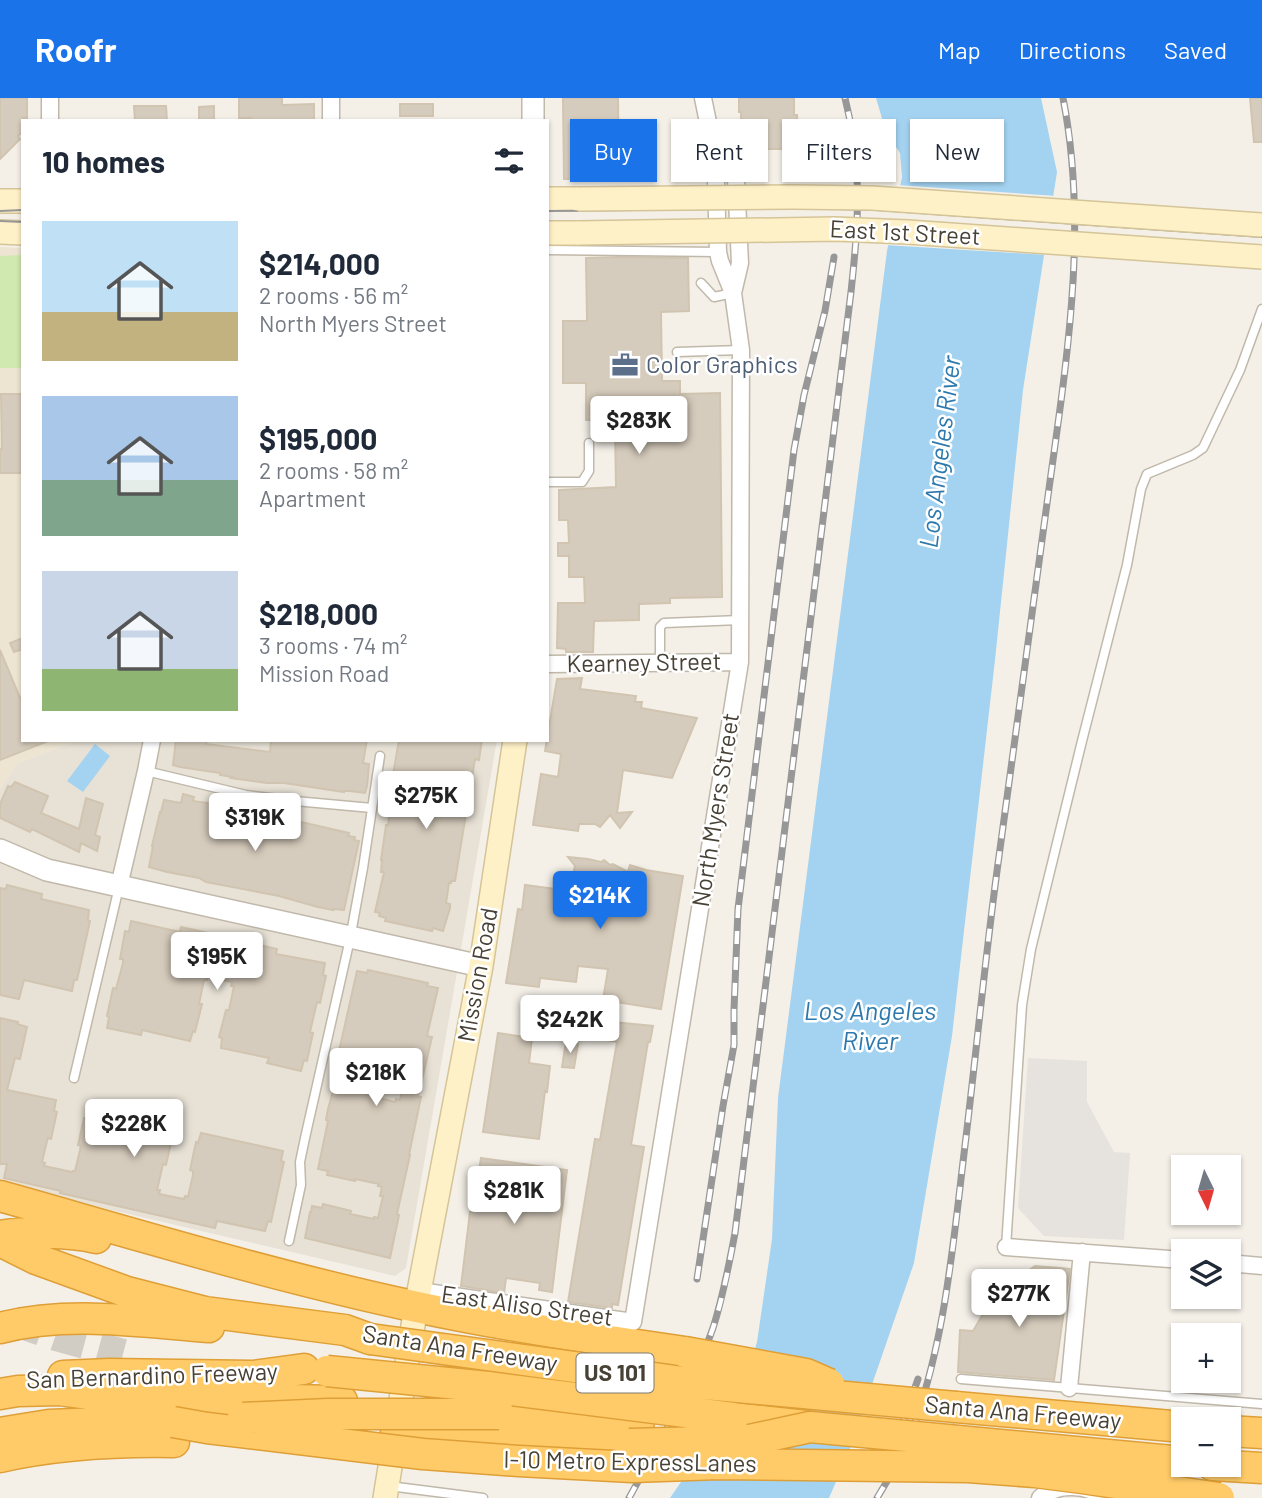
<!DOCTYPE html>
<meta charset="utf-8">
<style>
:root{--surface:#fff;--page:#f6f6f7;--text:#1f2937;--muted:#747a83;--accent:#1a73e8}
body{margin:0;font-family:Barlow,sans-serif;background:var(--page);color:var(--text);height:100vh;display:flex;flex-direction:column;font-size:26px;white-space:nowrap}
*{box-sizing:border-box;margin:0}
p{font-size:23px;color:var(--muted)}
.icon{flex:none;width:38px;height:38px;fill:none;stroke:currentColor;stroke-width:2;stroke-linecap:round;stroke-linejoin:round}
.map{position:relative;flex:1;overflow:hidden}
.panel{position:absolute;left:21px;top:21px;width:528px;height:623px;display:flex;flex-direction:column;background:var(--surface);border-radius:0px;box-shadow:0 2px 5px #0004}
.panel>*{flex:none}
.banner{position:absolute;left:570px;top:21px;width:586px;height:63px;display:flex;gap:14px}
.needle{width:46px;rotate:175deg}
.buttons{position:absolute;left:1171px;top:1057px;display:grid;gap:14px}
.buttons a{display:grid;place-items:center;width:70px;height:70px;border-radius:0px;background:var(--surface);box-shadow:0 2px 5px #0004;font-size:35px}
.price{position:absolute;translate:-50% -60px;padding:0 16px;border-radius:7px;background:#fff;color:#222;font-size:23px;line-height:46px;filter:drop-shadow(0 2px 4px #0008)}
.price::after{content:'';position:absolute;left:50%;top:42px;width:21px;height:16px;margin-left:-10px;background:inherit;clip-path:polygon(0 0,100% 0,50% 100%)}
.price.current{background:var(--accent);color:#fff}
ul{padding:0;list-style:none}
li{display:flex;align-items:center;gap:21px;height:175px;padding:0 21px}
li span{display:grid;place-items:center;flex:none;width:196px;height:140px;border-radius:0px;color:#555}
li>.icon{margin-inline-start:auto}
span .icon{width:84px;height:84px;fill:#fffc;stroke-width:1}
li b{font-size:30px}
h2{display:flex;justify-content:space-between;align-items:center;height:84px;padding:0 21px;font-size:30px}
.tag{padding:0 24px;border-radius:0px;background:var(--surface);box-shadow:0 2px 5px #0004;font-size:24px;line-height:63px}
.tag.current{background:var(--accent);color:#fff}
header{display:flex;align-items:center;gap:42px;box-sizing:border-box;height:98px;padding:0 35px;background:var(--accent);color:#fff}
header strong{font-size:33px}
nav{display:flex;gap:38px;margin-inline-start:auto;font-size:24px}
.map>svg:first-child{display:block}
.residential{fill:#e8e2d6}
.industrial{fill:#e6e2dd}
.education{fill:#ede5d2}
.green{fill:#d0e9b0}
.water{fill:#a4d3f1}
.pier{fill:#f4f0e8}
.building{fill:#d6ccbd;stroke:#d1c4b0;stroke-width:2}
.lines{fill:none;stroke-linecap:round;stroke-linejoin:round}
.motorway-tunnel{stroke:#d2cdc4;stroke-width:30;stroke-dasharray:30 15;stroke-linecap:butt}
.service-casing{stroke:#c0b8aa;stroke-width:11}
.minor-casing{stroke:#c0b8aa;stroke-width:19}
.tertiary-casing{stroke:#c0b8aa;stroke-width:24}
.secondary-casing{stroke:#d4c498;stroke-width:26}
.motorway-casing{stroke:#df9f37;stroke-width:33}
.service{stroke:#fff;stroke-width:8}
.minor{stroke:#fff;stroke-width:16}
.tertiary{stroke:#fff;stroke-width:21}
.secondary{stroke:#fff1c7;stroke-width:23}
.motorway{stroke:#ffcb68;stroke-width:30}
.tram{stroke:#979797;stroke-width:2}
.rail-casing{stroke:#979797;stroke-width:7}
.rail{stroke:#fff;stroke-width:4.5;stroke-dasharray:13;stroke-linecap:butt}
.secondary-bridge-casing{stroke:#d4c498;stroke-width:26;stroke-linecap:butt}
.motorway-bridge-casing{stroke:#df9f37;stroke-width:33;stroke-linecap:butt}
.secondary-bridge{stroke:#fff1c7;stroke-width:23}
.motorway-bridge{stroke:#ffcb68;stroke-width:30}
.labels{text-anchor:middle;stroke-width:5;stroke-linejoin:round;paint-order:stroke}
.shield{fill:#fff;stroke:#7f7a72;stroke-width:2}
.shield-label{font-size:23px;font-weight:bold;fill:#484136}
.street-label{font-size:24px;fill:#484136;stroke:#fff}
.service-label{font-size:24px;fill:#4e5e75;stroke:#fff;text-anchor:start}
.water-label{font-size:26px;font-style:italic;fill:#2d79ad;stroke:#fff}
</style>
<header>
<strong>Roofr</strong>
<nav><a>Map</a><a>Directions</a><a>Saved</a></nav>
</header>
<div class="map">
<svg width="1262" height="1400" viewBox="0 0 1262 1400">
<rect width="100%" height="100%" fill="#f4f0e8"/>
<!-- residential -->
<path class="residential" d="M78 642H497L406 1170 395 1178 0 1086V691L18 665Z"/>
<!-- industrial -->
<path class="industrial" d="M1028 960 1087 963V1004L1114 1054 1130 1055 1124 1142 1044 1138 1018 1110Z"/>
<!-- education -->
<path class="education" d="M0 149 23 150V642H78L18 665 0 691Z"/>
<!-- green -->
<path class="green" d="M23 157V270H0V158Z"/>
<!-- water -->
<path class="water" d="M876 0H1041L1057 74 1023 292 995 562 952 938 914 1165 848 1356 829 1400H670L741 1297 757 1244 772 1141 778 1000 887 153 902 79 900 55 886 34Z
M95 646 110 658 83 694 67 683Z"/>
<!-- pier -->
<path class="pier" d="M897 87 1057 98 1048 157 885 147Z"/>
<!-- building -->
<path class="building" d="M0 0H27V20H23V33L18 38 20 41 0 61Z
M239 0H282V7L314 6V23H251V20H239Z
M563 0H618L619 80 564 81Z
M739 0H794V17H797L798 35H794L795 51H758L759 54H747V51H741V14H739Z
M1250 0H1262V44H1254Z
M400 6H433V18H400Z
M134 8H166L167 23H135Z
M214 8V23H199V9Z
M621 159 688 160 689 213 661 214 662 283H680V296L720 295 722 499 670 500V505L639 506V522L594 523 593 554H566V551L557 550 558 505H585L584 479H569V458H558V445H569L568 422H559V392L616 389 615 331H596V322H586V285H563V223H587L586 160Z
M1 296H23V375H0V351H2Z
M23 540V551L14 554 10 545Z
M0 552 23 607V642L48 643 0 662Z
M582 580 580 591 636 598 635 604H642L641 610 697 620 672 680 623 672 617 715 632 714 620 730 610 717 600 729 595 726H579L578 733 533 727 541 676 558 679 561 656 545 653 557 581Z
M176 642H207L206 646 270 654 271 642H367L363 665 369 666 367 688 365 695 350 693H344V694L284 685H267L231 680 232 679 220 677V675L180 669 173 667Z
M399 642H482L479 662 475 661 455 783H451V785H449L446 805 450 806V810L443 833 433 830 432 833 385 823 386 820 379 818 380 815 375 814 384 774H381L382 762H381L386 727H388L391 706 398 707 403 678 393 677Z
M15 684 48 698 41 715 79 731 86 700 103 706 95 737 100 739 97 753 81 745 79 754 32 731 30 734 0 720V706L8 688 11 689Z
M183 696 194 699 193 703 234 709 278 721V723L301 727V724L349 735 348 738 355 739 354 742 359 743 344 812 333 811V812L318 809 279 798 206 784 199 780 167 774 149 769 153 748H152L160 714H161L164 702 181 705Z
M568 759 588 761 601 764 604 762 610 767 613 766 628 774 630 767 646 772 683 778 661 911 603 902 608 871 578 868 576 884 540 880 539 889 506 885 518 811 522 812 525 787 570 793 573 782 576 779 574 773 575 768Z
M7 787 42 796 41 801 89 812 88 822 90 823 77 882H74L72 893 24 882 19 901 0 897V790L6 791Z
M131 823 180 834 181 829 217 837 216 841 241 846V843L277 851 276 856 325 865 323 877 326 878 320 905 317 904 310 934 313 935 307 963 304 962 301 973 267 965 269 960 221 950 222 940 219 939 226 912H229L234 888H231L232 884 207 879V882H204L199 906H202L195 934 193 933 190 943 142 932 141 937 107 930 109 919 107 918 113 890 116 891 123 865V861H120L125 833 129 834Z
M368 872 428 885 427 888 438 890 427 938 432 939 418 999H421L409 1057H410L397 1116 399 1117 390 1160 305 1140 310 1114H311L312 1108 322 1110 323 1106 351 1113 350 1116 374 1121V1119L378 1120 383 1098H380L382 1089 378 1088 379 1086 355 1081V1083L327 1077 328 1073 318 1071 328 1023 326 1022 328 1011 334 990 344 992 345 989 372 995V998L395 1004 396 1001 400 1002 405 980H402L404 971H400L401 968 377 963 376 966 348 960 349 956 339 953 357 873 367 875Z
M0 920 18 924 17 926 27 929 20 961 15 960 7 992 56 1002 54 1013 57 1014 51 1041 48 1040 47 1043 42 1064 45 1065 44 1068 72 1074 73 1073H75L81 1048 78 1047 84 1020H87L90 1010 171 1028 169 1039 172 1040 166 1067 163 1066 157 1092H160L159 1096 184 1101 185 1098 188 1099 193 1077V1073L190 1072 196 1044 198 1045 201 1035 283 1053 281 1063 284 1064 271 1124 268 1123 265 1133 217 1123 215 1130 60 1095 61 1093 4 1080 7 1066H0Z
M613 924 653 928 650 944H648L631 1047 644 1049 618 1207 612 1206V1210L568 1204 595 1041 600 1042 617 944 603 941 605 928 612 929Z
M498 935 532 940 529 965 550 968 547 994 545 993 539 1041 483 1034Z
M566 944 578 946 574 970 562 969Z
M481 1060 567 1072 552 1194 539 1192 540 1185 506 1180 504 1195 461 1188 470 1114H473Z
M1035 1168 1070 1171 1054 1282 958 1274 960 1232 973 1233 986 1211 992 1203 1003 1200 1004 1190Z"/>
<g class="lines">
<!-- motorway-tunnel -->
<path class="motorway-tunnel" d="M13 1223 56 1238 123 1256"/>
<!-- service casing -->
<g class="service-casing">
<path id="service" d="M548 152 718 154
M701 185 714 199 733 195
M677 254 741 252
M548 384H582L589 373V345
M660 565V529L664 525 740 522
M146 673 246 697 295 703 372 710
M74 980 119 789
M289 1143 301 1087 300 1064 305 1040 350 841 363 770 380 658
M1006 1149 1022 907 1031 851 1082 643 1127 467 1141 391 1147 376 1193 357 1203 350 1240 272 1262 211
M961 1281 1262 1306
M389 1388 483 1400"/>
</g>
<!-- minor casing -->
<g class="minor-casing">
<path id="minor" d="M50 0V23
M331 0V23
M703 0 709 29 721 61 736 81 740 165 733 195
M548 566 740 564
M119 788 146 673 152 642
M1006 1149 1183 1162
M1228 1165 1262 1168
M420 1193 633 1224 740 564 741 252 733 195 720 163 718 154 716 84 721 61
M1069 1290 1082 1154
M1040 1400C1058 1384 1087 1387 1107 1400"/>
</g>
<!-- tertiary casing -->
<g class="tertiary-casing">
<path id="tertiary" d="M533 0V23
M0 752 47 772 481 868"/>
</g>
<!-- secondary casing -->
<g class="secondary-casing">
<path id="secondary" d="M548 101H578
M0 103H23
M0 134 23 135
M548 135H579
M385 1400 416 1209 481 868 515 642"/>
</g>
<!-- motorway casing -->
<g class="motorway-casing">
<path id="motorway" d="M0 1098C138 1137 277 1179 417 1209 506 1228 595 1241 685 1254
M0 1138C26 1133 71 1134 96 1140
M0 1143 36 1161 127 1194 205 1214 345 1232 370 1241
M0 1230C68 1212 141 1224 209 1229
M63 1278 109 1276 253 1278 304 1271
M0 1296 18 1293 59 1292 114 1299 342 1303
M956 1309 1183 1329
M499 1316 590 1320 639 1324
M733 1320 806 1328
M1228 1333 1262 1335
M396 1334 629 1346
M0 1335 49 1327 149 1323
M0 1359C58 1346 115 1343 174 1344
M1212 1367 1262 1370"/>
</g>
<!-- service -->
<use href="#service" class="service"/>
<!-- minor -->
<use href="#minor" class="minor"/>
<!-- tertiary -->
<use href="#tertiary" class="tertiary"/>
<!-- secondary -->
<use href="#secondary" class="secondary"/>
<!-- motorway -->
<use href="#motorway" class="motorway"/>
<!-- tram -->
<path class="tram" d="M0 113 23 112
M548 113 801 110 877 112 1262 139
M0 123 23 124"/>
<!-- rail casing -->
<g class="rail-casing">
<path id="rail" d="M697 1181 723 1008 734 947V912L738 811 794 352 804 297 825 213 834 159
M894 1350 918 1281
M629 1400C659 1345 692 1290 713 1230 723 1199 729 1167 735 1135L851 194C855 156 859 118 857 80 857 53 851 26 845 0
M877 1400C888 1382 899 1363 908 1343 943 1255 952 1157 963 1064 975 967 984 870 997 773 1014 648 1031 523 1048 398 1066 266 1089 132 1063 0"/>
</g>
<!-- rail -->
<use href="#rail" class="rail"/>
<!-- secondary-bridge casing -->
<g class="secondary-bridge-casing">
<path id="secondary-bridge" d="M578 101 792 99 872 100 1262 127
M579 135 835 131 908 134 1262 159"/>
</g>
<!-- motorway-bridge casing -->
<g class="motorway-bridge-casing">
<path id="motorway-bridge" d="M370 1241 683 1284 956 1309
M685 1254 806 1276 829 1286
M327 1273 488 1289 733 1320
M243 1320 328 1316H499
M173 1324 207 1330 423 1356 519 1363 632 1369 719 1366 968 1369 1035 1374 1082 1380 1219 1400
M629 1346 745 1343 810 1329 1183 1364"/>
</g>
<!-- secondary-bridge -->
<use href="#secondary-bridge" class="secondary-bridge"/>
<!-- motorway-bridge -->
<use href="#motorway-bridge" class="motorway-bridge"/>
</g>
<!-- icons -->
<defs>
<g id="office-bare" transform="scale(2.1)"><path d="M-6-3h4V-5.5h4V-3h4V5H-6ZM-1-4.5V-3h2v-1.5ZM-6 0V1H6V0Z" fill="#5c6f8a" stroke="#fff" stroke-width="2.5" paint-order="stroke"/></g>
</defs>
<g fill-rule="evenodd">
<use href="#office-bare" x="625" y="267"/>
</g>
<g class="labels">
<!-- shield labels -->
<rect class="shield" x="576.5" y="1255.5" width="77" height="39" rx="5"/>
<g class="shield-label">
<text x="615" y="1283">US 101</text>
</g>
<!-- street labels -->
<g class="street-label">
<text transform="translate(905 135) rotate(3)" y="8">East 1st Street</text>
<text transform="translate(644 565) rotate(-1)" y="8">Kearney Street</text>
<text transform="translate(716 712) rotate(-81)" y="8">North Myers Street</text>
<text transform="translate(478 877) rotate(-80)" y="8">Mission Road</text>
<text transform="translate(527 1208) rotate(8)" y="8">East Aliso Street</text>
<text transform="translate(460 1251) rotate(9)" y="8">Santa Ana Freeway</text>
<text transform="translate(152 1278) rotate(-2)" y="8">San Bernardino Freeway</text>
<text transform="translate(1023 1315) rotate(5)" y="8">Santa Ana Freeway</text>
<text transform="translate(630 1364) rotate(1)" y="8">I-10 Metro ExpressLanes</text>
</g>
<!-- service labels -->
<g class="service-label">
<text x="646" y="275">Color Graphics</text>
</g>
<!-- water labels -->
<g class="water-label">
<text transform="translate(940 354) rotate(-83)" y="9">Los Angeles River</text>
<text x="870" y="922">Los Angeles<tspan x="870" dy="30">River</tspan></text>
</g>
</g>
</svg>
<div class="buttons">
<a><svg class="needle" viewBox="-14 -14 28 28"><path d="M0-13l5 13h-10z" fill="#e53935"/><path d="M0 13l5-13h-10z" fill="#747a83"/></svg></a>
<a><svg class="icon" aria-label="layers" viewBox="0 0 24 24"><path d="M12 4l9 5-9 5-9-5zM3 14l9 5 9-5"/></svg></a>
<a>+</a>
<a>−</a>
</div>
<b class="price" style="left:639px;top:358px">$283K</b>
<b class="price" style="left:426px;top:733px">$275K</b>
<b class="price" style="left:255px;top:755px">$319K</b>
<b class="price current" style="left:600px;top:833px">$214K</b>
<b class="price" style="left:217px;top:894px">$195K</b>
<b class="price" style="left:570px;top:957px">$242K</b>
<b class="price" style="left:376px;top:1010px">$218K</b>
<b class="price" style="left:134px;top:1061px">$228K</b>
<b class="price" style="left:514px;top:1128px">$281K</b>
<b class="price" style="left:1019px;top:1231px">$277K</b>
<div class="banner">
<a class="tag current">Buy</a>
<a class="tag">Rent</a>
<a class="tag">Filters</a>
<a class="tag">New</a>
</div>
<section class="panel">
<h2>10 homes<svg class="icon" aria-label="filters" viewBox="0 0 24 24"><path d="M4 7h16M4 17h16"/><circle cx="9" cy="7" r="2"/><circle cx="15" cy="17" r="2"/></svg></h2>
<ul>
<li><span style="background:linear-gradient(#bfe0f5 65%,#c2b280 0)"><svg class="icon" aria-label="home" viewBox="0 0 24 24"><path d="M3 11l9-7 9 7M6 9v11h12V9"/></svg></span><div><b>$214,000</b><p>2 rooms · 56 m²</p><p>North Myers Street</p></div></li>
<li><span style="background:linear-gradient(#a9c7e8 60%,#7fa58c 0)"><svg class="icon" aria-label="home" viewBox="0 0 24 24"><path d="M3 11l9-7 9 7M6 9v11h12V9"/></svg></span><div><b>$195,000</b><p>2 rooms · 58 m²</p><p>Apartment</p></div></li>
<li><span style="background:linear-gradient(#c9d6e8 70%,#8fb573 0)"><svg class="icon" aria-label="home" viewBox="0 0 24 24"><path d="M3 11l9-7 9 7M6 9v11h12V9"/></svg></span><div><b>$218,000</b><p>3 rooms · 74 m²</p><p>Mission Road</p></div></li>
</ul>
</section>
</div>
